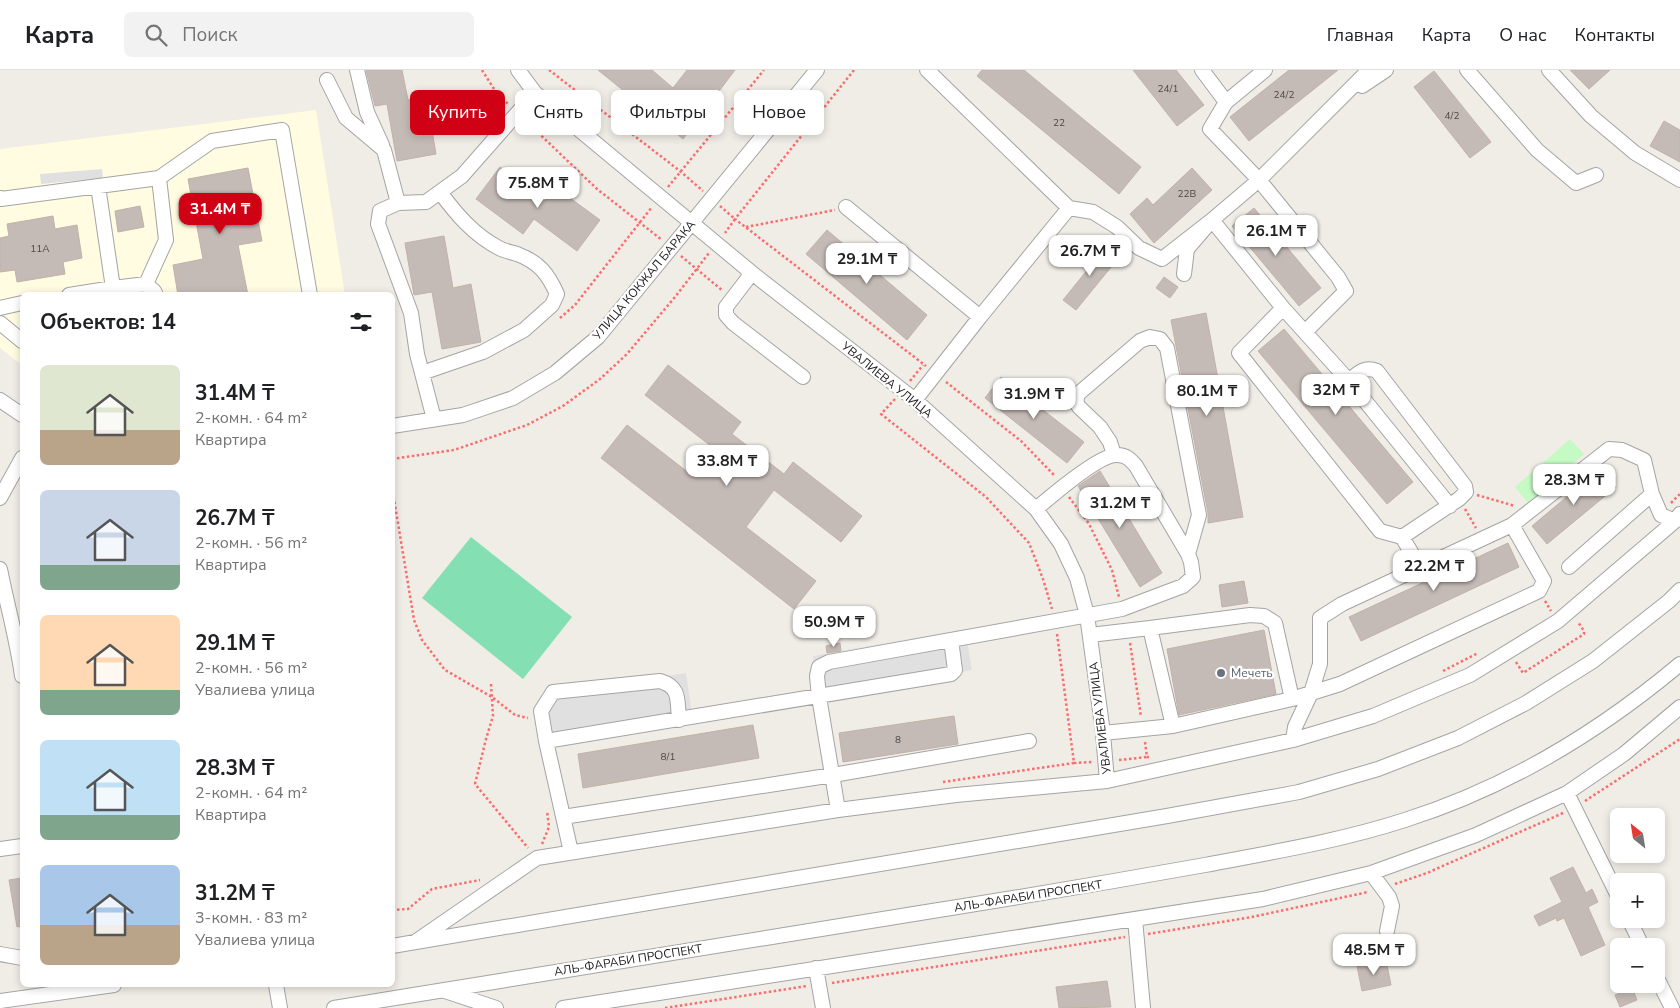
<!DOCTYPE html>
<html lang="ru">
<meta charset="utf-8">
<style>
:root{--surface:#fff;--page:#f2f2f2;--text:#202124;--muted:#757577;--line:#e0e0e0;--accent:#d00015}
body{margin:0;font-family:"Nunito Sans",sans-serif;background:var(--page);color:var(--text);height:100vh;display:flex;flex-direction:column;font-size:19px;white-space:nowrap}
*{box-sizing:border-box;margin:0}
p{font-size:16px;color:var(--muted)}
.icon{flex:none;width:28px;height:28px;fill:none;stroke:currentColor;stroke-width:2;stroke-linecap:round;stroke-linejoin:round}
.map{position:relative;flex:1;overflow:hidden}
.sheet{position:absolute;left:20px;top:222px;width:375px;height:695px;display:flex;flex-direction:column;background:var(--surface);border-radius:8px;box-shadow:0 2px 8px #0003}
.sheet>*{flex:none}
.top-card{position:absolute;left:410px;top:20px;width:475px;height:45px;display:flex;gap:10px}
.needle{width:32px;rotate:330deg}
.controls{position:absolute;left:1610px;top:738px;display:grid;gap:10px}
.controls a{display:grid;place-items:center;width:55px;height:55px;border-radius:8px;background:var(--surface);box-shadow:0 2px 8px #0003;font-size:25px}
.price{position:absolute;translate:-50% -42px;padding:0 11px;border-radius:10px;background:#fff;color:#222;font-size:16px;line-height:32px;filter:drop-shadow(0 1px 2px #0008)}
.price::after{content:'';position:absolute;left:50%;top:30px;width:15px;height:11px;margin-left:-8px;background:inherit;clip-path:polygon(0 0,100% 0,50% 100%)}
.price.on{background:var(--accent);color:#fff}
ul{padding:0;list-style:none}
li{display:flex;align-items:center;gap:15px;height:125px;padding:0 20px}
li span{display:grid;place-items:center;flex:none;width:140px;height:100px;border-radius:8px;color:#555}
li>.icon{margin-inline-start:auto}
span .icon{width:60px;height:60px;fill:#fffc;stroke-width:1}
li b{font-size:21px}
h2{display:flex;justify-content:space-between;align-items:center;height:60px;padding:0 20px;font-size:21px}
.pill{padding:0 18px;border-radius:8px;background:var(--surface);box-shadow:0 2px 8px #0003;font-size:18px;line-height:45px}
.pill.on{background:var(--accent);color:#fff}
header{display:flex;align-items:center;gap:30px;box-sizing:border-box;height:70px;padding:0 25px;background:var(--surface);border-bottom:1px solid var(--line)}
header strong{font-size:24px}
nav{display:flex;gap:28px;margin-inline-start:auto;font-size:18px}
.search{width:350px;height:45px;background:var(--page);display:flex;align-items:center;gap:12px;box-sizing:border-box;padding:0 18px;border-radius:8px;color:var(--muted);font-size:19px}
.map>svg:first-child{display:block}
.education{fill:#fffce1}
.park{fill:#c5fac4}
.pitch{fill:#84dfb3}
.parking{fill:#e0e0e0}
.building{fill:#c5bbb6;stroke:#c2b1a8}
.lines{fill:none;stroke-linecap:round;stroke-linejoin:round}
.minor-casing{stroke:#a4a4a4;stroke-width:16}
.path{stroke:#fa6e6e;stroke-width:2.5;stroke-dasharray:2.5 2.5;stroke-linecap:butt}
.minor{stroke:#fff;stroke-width:14}
.worship-dot{fill:#6b7280;stroke:#fff;stroke-width:2}
.labels{text-anchor:middle;stroke-width:4.5;stroke-linejoin:round;paint-order:stroke}
.number-label{font-size:10px;fill:#494746}
.street-label{font-size:12px;fill:#202020;stroke:#fff}
.worship-label{font-size:12px;fill:#5b616d;stroke:#fff;text-anchor:start}
</style>
<header>
<strong>Карта</strong>
<div class="search"><svg class="icon" aria-label="search" viewBox="0 0 24 24"><circle cx="10" cy="10" r="6"/><path d="M15 15l6 6"/></svg>Поиск</div>
<nav><a>Главная</a><a>Карта</a><a>О нас</a><a>Контакты</a></nav>
</header>
<div class="map">
<svg width="1680" height="938" viewBox="0 0 1680 938">
<rect width="100%" height="100%" fill="#f0ece6"/>
<!-- education -->
<path class="education" d="M316 40 345 225H22V295L0 278V79Z"/>
<!-- park -->
<path class="park" d="M1570 369 1584 384 1528 433 1515 417Z"/>
<!-- pitch -->
<path class="pitch" d="M471 467 572 547 523 609 422 528Z"/>
<!-- parking -->
<path class="parking" d="M102 99 103 108 41 114 40 104Z
M965 559 972 600 820 627 813 586Z
M686 603 692 644 548 667 541 626Z"/>
<!-- building -->
<path class="building" d="M366 0H402L408 30 426 26 436 84 397 91 387 34 375 36Z
M598 0H652L673 18 687 0H735L683 69Z
M982 0H1024L1141 97 1119 124 977 6Z
M1133 0H1176L1204 35 1177 56Z
M1289 0H1338L1249 71 1230 47Z
M1570 0H1610L1589 19Z
M1434 1 1491 72 1470 88 1414 17Z
M1664 51 1680 60V92L1650 76Z
M500 97 545 131 555 117 600 150 577 181 534 149 523 164 476 129Z
M248 98 262 171 238 175 248 225H178L173 195 203 189 188 109Z
M1192 98 1212 120 1154 173 1130 144 1147 128 1153 135Z
M140 136 144 157 118 162 115 141Z
M1254 138 1321 218 1299 236 1232 156Z
M53 146 55 159 77 155 82 188 63 192 65 204 17 212 15 200 0 202V168L9 166 7 154Z
M827 160 927 245 907 270 806 184Z
M444 166 453 218 471 214 481 272 442 279 432 222 414 225 405 173Z
M1095 174 1116 191 1076 240 1063 230 1093 193 1085 187Z
M1164 207 1178 217 1170 228 1156 218Z
M1206 243 1243 447 1208 453V443L1171 250Z
M1284 259 1413 412 1387 434 1258 281Z
M668 295 741 352 732 364 784 404 793 392 862 446 841 472 774 420 746 457 816 511 794 539 601 388 627 355 694 407 716 380 645 325Z
M1001 307 1084 372 1067 393 985 328Z
M1600 399 1616 417 1547 474 1532 456Z
M1100 401 1162 503 1140 517 1078 416Z
M1508 473 1519 497 1361 571 1349 547Z
M1244 511 1248 533 1222 537 1219 515Z
M1264 560 1276 624 1179 645 1167 579Z
M840 573 841 581 827 583 826 576Z
M954 646 958 674 843 692 839 663Z
M753 655 759 688 583 718 578 684Z
M1573 797 1586 823 1592 819 1598 832 1588 837 1605 875 1581 886 1564 848 1557 851 1556 848 1539 856 1534 846 1562 832 1550 808Z
M22 808V856L17 857 9 810Z
M1386 890 1391 915 1362 921 1357 896Z
M1107 911 1111 937 1059 938 1056 917Z
M1632 918 1637 930 1620 937 1615 925Z"/>
<g class="lines">
<!-- minor casing -->
<g class="minor-casing">
<path id="minor" d="M357 0 367 42 382 75
M518 0 535 23 752 203 915 330 1036 439 1061 474 1077 508 1087 545 1103 663 1107 711
M927 0 1069 138 980 247
M1202 0 1226 32 1265 0
M1467 0 1537 80 1576 113 1596 105
M1549 0 1591 46 1635 83 1680 110
M327 10 346 48 384 80 398 133
M1362 16 1386 0
M1226 32 1210 59 1259 110 1338 207 1346 221 1305 262
M0 128 1 129 159 108 212 71 282 60 310 225
M846 137 980 247 915 330
M1069 138 1093 142 1117 157 1139 178 1162 189 1212 150 1283 238 1349 311 1450 436
M752 203 726 237V245L733 253 803 307
M1184 204 1187 179 1212 150 1259 110 1369 0
M146 214 166 170 159 108
M113 218 146 214 154 221 156 225
M69 225 113 218 98 116
M0 238 22 233
M1283 238 1239 283 1380 461 1402 467 1459 429 1466 422 1465 416 1377 301C1364 296 1358 303 1349 311
M0 253 22 271
M422 303 483 282 524 260 552 235 557 224C548 204 539 192 517 184 511 182 504 181 499 178 474 165 456 144 440 122
M0 330 22 345
M434 349 417 284 411 243 378 154 380 141 398 133 426 132 462 106 535 23
M392 356 463 345 513 328 555 303 598 267 817 0
M1114 385 1110 372 1100 357 1079 337 1076 332 1078 324 1140 271 1150 267 1160 269 1167 278 1199 445 1188 484
M0 428 22 388
M1402 467 1420 497
M1569 497 1652 424
M0 499C7 535 17 569 22 606
M1150 558 1250 545 1264 546 1275 553 1292 629
M1090 565 1150 558 1173 656
M1103 663 1173 656 1292 629 1340 614 1539 521 1544 511 1512 455
M1293 670 1295 657 1311 623 1320 594V548L1342 534 1512 455 1609 379 1622 380 1644 390 1652 424 1661 445 1675 451
M546 671 951 604 955 600 951 570
M1567 723 1619 828
M838 740 819 627 817 606 819 597 829 592 1122 539 1183 516 1193 507 1191 492 1188 484 1136 396C1130 389 1126 385 1117 385 1100 384 1050 427 1036 439
M563 747 833 705 1029 671
M0 779 22 776
M571 782 546 671 541 641 553 622 660 611C681 617 677 631 679 650
M1371 803 1389 827 1392 836 1387 861
M1135 849 1143 938
M1629 849 1642 876
M415 872 537 788 838 740 956 725 1107 711 1293 670 1373 646 1470 605 1558 551 1675 451 1680 444
M392 876 1167 746 1299 722 1378 699 1458 668 1526 633 1593 591 1669 531 1680 520
M0 884 22 888
M816 898 823 938
M1656 906 1672 938
M276 915 280 938
M445 921 496 938
M0 931 114 915
M334 938C529 906 724 875 920 843 1015 828 1110 812 1205 795 1273 782 1340 771 1405 750 1506 718 1599 662 1680 594
M563 938 1263 829 1371 803 1476 765 1567 723 1624 684 1680 637"/>
</g>
<!-- path -->
<path class="path" d="M482 0 494 19 508 34
M549 0 680 101 703 121
M854 0 735 149 926 296
M527 52 597 119 662 170
M668 117 764 0
M720 136 735 149 725 163
M746 157 835 140
M681 186 723 221
M560 248 575 235 652 137
M910 311 923 295
M946 312 1021 371 1055 406
M895 329 881 344 986 427 1029 473 1043 509 1052 539
M392 389 454 380 527 355 563 336 600 309 627 284 675 227 709 183
M392 417 414 550 422 570 445 600 492 627 515 645 528 648
M1477 425 1515 436
M1069 427 1089 454 1112 500 1119 527
M1671 433 1680 424
M1465 439 1476 458
M1545 531 1551 541
M1057 564 1074 693 1093 692
M1130 573 1141 647
M1516 592 1523 603 1584 564V561L1578 552
M1443 601 1478 583
M491 614 493 646 486 669 475 714 528 778
M1145 672 1147 687H1149
M1119 690 1147 687
M943 712 1074 693
M1585 731 1680 669
M542 774 549 757 547 741
M1395 814 1427 803 1563 743
M392 840 408 839 432 819 480 810
M1148 864 1252 847 1368 822
M832 913 1125 867
M665 938 807 916"/>
<!-- minor -->
<use href="#minor" class="minor"/>
</g>
<!-- markers -->
<circle class="worship-dot" cx="1221" cy="603" r="5"/>
<g class="labels">
<!-- number labels -->
<g class="number-label">
<text x="1168" y="22">24/1</text>
<text x="1284" y="28">24/2</text>
<text x="1452" y="49">4/2</text>
<text x="1059" y="56">22</text>
<text x="1187" y="127">22В</text>
<text x="40" y="182">11А</text>
<text x="898" y="673">8</text>
<text x="668" y="690">8/1</text>
</g>
<!-- street labels -->
<g class="street-label">
<text transform="translate(644 210) rotate(-50)" y="4">УЛИЦА КОКЖАЛ БАРАКА</text>
<text transform="translate(887 310) rotate(39)" y="4">УВАЛИЕВА УЛИЦА</text>
<text transform="translate(1100 648) rotate(-97)" y="4">УВАЛИЕВА УЛИЦА</text>
<text transform="translate(1028 826) rotate(-9)" y="4">АЛЬ-ФАРАБИ ПРОСПЕКТ</text>
<text transform="translate(628 890) rotate(-9)" y="4">АЛЬ-ФАРАБИ ПРОСПЕКТ</text>
</g>
<!-- worship labels -->
<g class="worship-label">
<text x="1231" y="607">Мечеть</text>
</g>
</g>
</svg>
<div class="controls">
<a><svg class="needle" viewBox="-14 -14 28 28"><path d="M0-13l5 13h-10z" fill="#e53935"/><path d="M0 13l5-13h-10z" fill="#757577"/></svg></a>
<a>+</a>
<a>−</a>
</div>
<b class="price" style="left:538px;top:139px">75.8M ₸</b>
<b class="price on" style="left:220px;top:165px">31.4M ₸</b>
<b class="price" style="left:1276px;top:187px">26.1M ₸</b>
<b class="price" style="left:1090px;top:207px">26.7M ₸</b>
<b class="price" style="left:867px;top:215px">29.1M ₸</b>
<b class="price" style="left:1336px;top:346px">32M ₸</b>
<b class="price" style="left:1207px;top:347px">80.1M ₸</b>
<b class="price" style="left:1034px;top:350px">31.9M ₸</b>
<b class="price" style="left:727px;top:417px">33.8M ₸</b>
<b class="price" style="left:1574px;top:436px">28.3M ₸</b>
<b class="price" style="left:1120px;top:459px">31.2M ₸</b>
<b class="price" style="left:1434px;top:522px">22.2M ₸</b>
<b class="price" style="left:834px;top:578px">50.9M ₸</b>
<b class="price" style="left:1374px;top:906px">48.5M ₸</b>
<div class="top-card">
<a class="pill on">Купить</a>
<a class="pill">Снять</a>
<a class="pill">Фильтры</a>
<a class="pill">Новое</a>
</div>
<section class="sheet">
<h2>Объектов: 14<svg class="icon" aria-label="filters" viewBox="0 0 24 24"><path d="M4 7h16M4 17h16"/><circle cx="9" cy="7" r="2"/><circle cx="15" cy="17" r="2"/></svg></h2>
<ul>
<li><span style="background:linear-gradient(#dfe7d0 65%,#b9a48a 0)"><svg class="icon" aria-label="home" viewBox="0 0 24 24"><path d="M3 11l9-7 9 7M6 9v11h12V9"/></svg></span><div><b>31.4M ₸</b><p>2-комн. · 64 m²</p><p>Квартира</p></div></li>
<li><span style="background:linear-gradient(#c9d6e8 75%,#7fa58c 0)"><svg class="icon" aria-label="home" viewBox="0 0 24 24"><path d="M3 11l9-7 9 7M6 9v11h12V9"/></svg></span><div><b>26.7M ₸</b><p>2-комн. · 56 m²</p><p>Квартира</p></div></li>
<li><span style="background:linear-gradient(#ffd9b3 75%,#7fa58c 0)"><svg class="icon" aria-label="home" viewBox="0 0 24 24"><path d="M3 11l9-7 9 7M6 9v11h12V9"/></svg></span><div><b>29.1M ₸</b><p>2-комн. · 56 m²</p><p>Увалиева улица</p></div></li>
<li><span style="background:linear-gradient(#bfe0f5 75%,#7fa58c 0)"><svg class="icon" aria-label="home" viewBox="0 0 24 24"><path d="M3 11l9-7 9 7M6 9v11h12V9"/></svg></span><div><b>28.3M ₸</b><p>2-комн. · 64 m²</p><p>Квартира</p></div></li>
<li><span style="background:linear-gradient(#a9c7e8 60%,#b9a48a 0)"><svg class="icon" aria-label="home" viewBox="0 0 24 24"><path d="M3 11l9-7 9 7M6 9v11h12V9"/></svg></span><div><b>31.2M ₸</b><p>3-комн. · 83 m²</p><p>Увалиева улица</p></div></li>
</ul>
</section>
</div>
